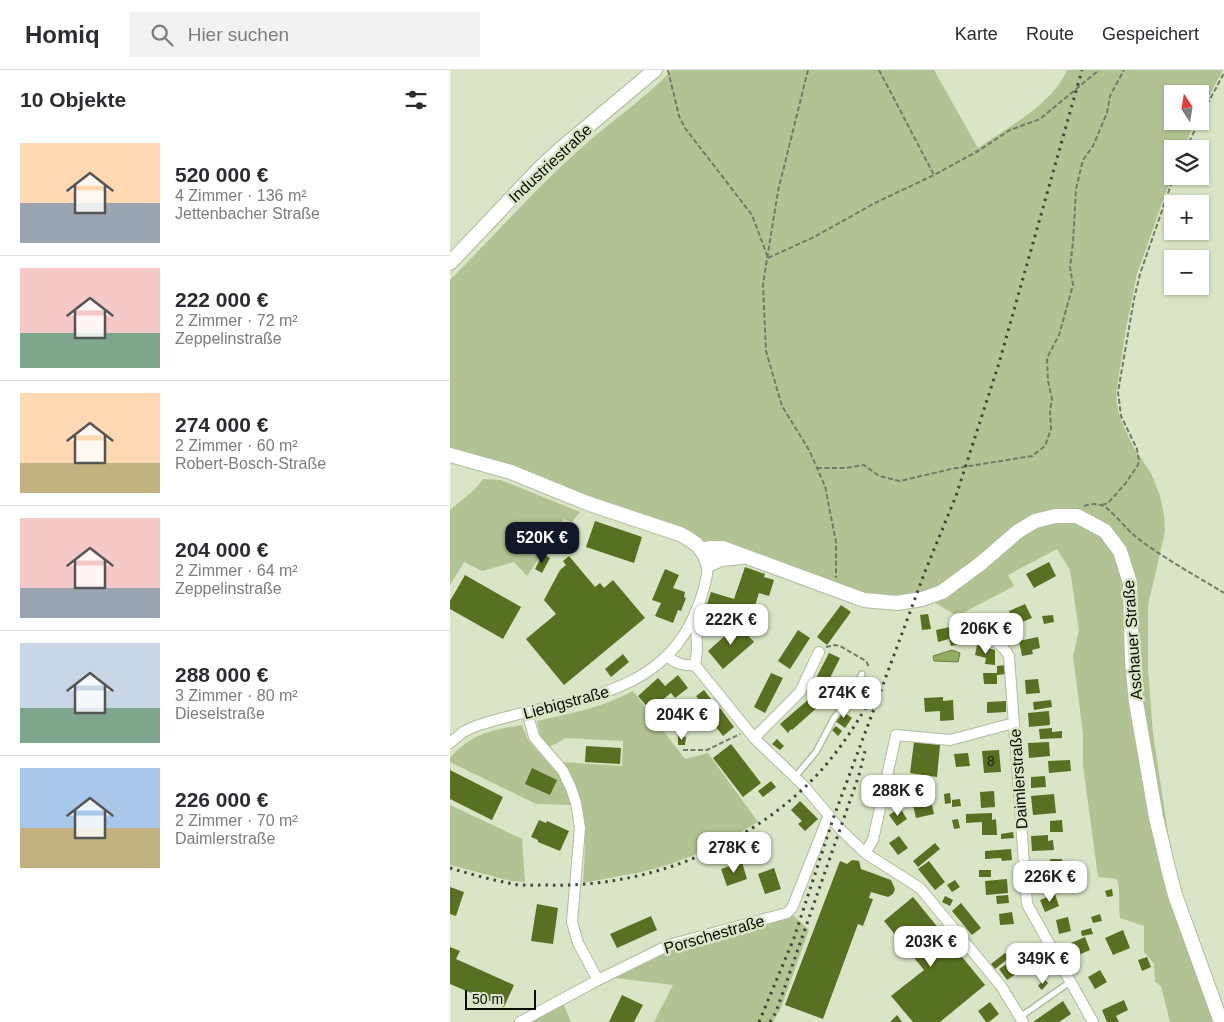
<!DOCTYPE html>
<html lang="de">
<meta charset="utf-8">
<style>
:root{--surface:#fff;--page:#f2f2f3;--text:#2b2b33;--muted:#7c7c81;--line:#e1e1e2;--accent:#111827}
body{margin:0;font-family:Helvetica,sans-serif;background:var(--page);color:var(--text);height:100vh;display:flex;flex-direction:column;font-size:19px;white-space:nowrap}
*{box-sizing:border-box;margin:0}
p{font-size:16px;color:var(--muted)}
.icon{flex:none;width:28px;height:28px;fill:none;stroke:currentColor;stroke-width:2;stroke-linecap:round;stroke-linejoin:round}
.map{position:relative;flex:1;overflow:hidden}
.side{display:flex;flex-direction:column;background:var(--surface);width:450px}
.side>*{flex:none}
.needle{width:32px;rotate:348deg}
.fabs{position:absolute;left:714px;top:15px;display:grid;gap:10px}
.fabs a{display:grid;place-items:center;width:45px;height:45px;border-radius:0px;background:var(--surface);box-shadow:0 1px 4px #0004;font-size:25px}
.scale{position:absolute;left:15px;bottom:12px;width:71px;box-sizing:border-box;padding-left:5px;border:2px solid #090d04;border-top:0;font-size:14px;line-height:18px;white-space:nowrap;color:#090d04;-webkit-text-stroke:4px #d9e5c6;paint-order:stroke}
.price{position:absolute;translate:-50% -42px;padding:0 11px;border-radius:10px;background:#fff;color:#222;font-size:16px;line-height:32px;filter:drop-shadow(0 1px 2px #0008)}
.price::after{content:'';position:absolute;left:50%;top:30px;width:15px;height:11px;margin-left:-8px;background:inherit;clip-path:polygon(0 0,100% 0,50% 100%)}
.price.selected{background:var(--accent);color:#fff}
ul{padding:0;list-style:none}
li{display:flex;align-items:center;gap:15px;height:125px;padding:0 20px}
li+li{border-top:1px solid var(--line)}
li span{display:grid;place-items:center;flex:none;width:140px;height:100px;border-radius:0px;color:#555}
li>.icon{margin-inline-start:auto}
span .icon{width:60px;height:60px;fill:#fffc;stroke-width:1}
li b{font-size:21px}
h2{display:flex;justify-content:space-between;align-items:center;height:60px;padding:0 20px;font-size:21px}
header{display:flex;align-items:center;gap:30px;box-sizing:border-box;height:70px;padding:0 25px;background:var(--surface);border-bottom:1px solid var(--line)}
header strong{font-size:24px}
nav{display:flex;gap:28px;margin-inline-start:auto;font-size:18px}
.search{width:350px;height:45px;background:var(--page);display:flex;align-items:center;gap:12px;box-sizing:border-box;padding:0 18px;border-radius:0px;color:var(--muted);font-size:19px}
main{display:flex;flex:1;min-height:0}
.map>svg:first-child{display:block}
.green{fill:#b1c393}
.water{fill:#92ad5f;stroke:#697d44}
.building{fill:#587021}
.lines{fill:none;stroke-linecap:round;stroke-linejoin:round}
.lane-casing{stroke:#b0bc9e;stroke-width:8}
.street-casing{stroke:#b0bc9e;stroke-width:12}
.secondary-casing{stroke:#b0bc9e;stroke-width:16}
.path{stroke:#727a66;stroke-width:2;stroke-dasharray:5 2.5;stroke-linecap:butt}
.lane{stroke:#fff;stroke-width:5}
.street{stroke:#fff;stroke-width:10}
.secondary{stroke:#fff;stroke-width:14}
.rail{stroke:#404638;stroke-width:3;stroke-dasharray:2.5 5;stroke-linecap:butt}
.labels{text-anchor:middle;stroke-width:5;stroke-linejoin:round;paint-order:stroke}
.number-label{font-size:14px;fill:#1d260b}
.street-label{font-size:16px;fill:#090d04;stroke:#d9e5c6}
</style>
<header>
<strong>Homiq</strong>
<div class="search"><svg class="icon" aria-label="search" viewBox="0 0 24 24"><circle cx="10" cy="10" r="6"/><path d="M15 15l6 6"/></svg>Hier suchen</div>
<nav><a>Karte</a><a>Route</a><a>Gespeichert</a></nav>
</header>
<main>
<section class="side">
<h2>10 Objekte<svg class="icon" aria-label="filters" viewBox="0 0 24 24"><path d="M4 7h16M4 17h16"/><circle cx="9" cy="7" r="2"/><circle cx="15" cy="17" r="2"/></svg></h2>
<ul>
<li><span style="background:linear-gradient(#ffd9b3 60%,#9aa5b1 0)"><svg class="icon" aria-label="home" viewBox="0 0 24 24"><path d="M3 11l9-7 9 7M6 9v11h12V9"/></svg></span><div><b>520 000 €</b><p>4 Zimmer · 136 m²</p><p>Jettenbacher Straße</p></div></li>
<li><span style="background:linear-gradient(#f6c9c9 65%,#7fa58c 0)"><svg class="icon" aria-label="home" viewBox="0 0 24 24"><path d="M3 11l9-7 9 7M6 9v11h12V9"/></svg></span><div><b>222 000 €</b><p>2 Zimmer · 72 m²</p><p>Zeppelinstraße</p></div></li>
<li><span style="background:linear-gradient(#ffd9b3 70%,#c2b280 0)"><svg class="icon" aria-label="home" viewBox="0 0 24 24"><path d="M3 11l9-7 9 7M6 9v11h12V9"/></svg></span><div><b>274 000 €</b><p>2 Zimmer · 60 m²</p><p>Robert-Bosch-Straße</p></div></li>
<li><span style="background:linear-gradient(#f6c9c9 70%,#9aa5b1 0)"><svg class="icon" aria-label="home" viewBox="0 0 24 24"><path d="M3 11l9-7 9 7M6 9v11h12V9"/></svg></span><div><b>204 000 €</b><p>2 Zimmer · 64 m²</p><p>Zeppelinstraße</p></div></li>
<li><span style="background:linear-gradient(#c9d6e8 65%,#7fa58c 0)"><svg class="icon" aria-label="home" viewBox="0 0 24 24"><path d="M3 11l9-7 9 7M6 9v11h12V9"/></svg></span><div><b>288 000 €</b><p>3 Zimmer · 80 m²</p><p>Dieselstraße</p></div></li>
<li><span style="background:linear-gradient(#a9c7e8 60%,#c2b280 0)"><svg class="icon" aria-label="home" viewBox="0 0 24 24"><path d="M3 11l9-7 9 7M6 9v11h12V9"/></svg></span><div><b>226 000 €</b><p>2 Zimmer · 70 m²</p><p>Daimlerstraße</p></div></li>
</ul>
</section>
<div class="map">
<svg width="774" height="952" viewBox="0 0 774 952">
<rect width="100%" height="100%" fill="#d9e5c6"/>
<!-- green -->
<path class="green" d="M222 0H484L528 78C559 56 602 35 617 0H773L750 43V24H722V51H746L733 79H722V105L687 204 676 259 666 324 668 340 672 353 684 378 701 403 710 426 714 445 715 462 698 535V598L703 664 723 795C698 688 684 579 669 470L605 441 500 513 481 523 428 530 251 472 0 380V210C43 167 84 120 129 80 159 52 194 30 222 0Z
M33 409 51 410 130 442 122 452 114 449 77 506 64 492 32 501 14 492 0 515V440L24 420Z
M618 449 643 458 665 482 676 516 681 634 766 952H720L711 916 705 912 704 894 694 882V856L670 848C668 834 671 822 667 809L648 807 633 695V663L623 586 629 560 620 500 607 479 558 505 564 516 507 546 482 531 575 460Z
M183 621 235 689 258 683 308 752C272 774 232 793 191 802 172 806 152 809 133 813 136 766 139 733 112 692L172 696 173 671 116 668 99 677 90 665 87 651C119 644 154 637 183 621Z
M72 655 78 670 109 705 117 718 121 735 86 734 0 692V688C21 664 41 660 72 655Z
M0 735 72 769 75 812 61 811 0 795Z
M344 846 359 860 331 938 323 952H204L223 915 165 908 196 891 228 878Z
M113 933 121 952H81Z"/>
<!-- water -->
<path class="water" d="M502 580 510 583 508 592 484 591 483 586Z"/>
<!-- building -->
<path class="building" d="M145 451 192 467 184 493 136 477Z
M93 484 100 488 92 503 85 499Z
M119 486 145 517 150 513 154 518 163 510 195 548 114 615 76 569 106 544 94 530 110 500 116 495 113 491Z
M599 492 606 506 584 518 576 504Z
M295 497 315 504 314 507 324 510 319 526 309 523 299 554 255 540 261 522 284 529Z
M215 499 229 505 223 518 235 522 234 527 236 528 231 541 228 540 223 553 205 546 211 533 202 530Z
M15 505 71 537 53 569 0 539V531Z
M575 534 582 548 565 555 559 541Z
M391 535 401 542 377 575 367 567Z
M478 544 481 559 472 560 470 545Z
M603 545 604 552 594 554 592 546Z
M550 553 552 559 543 562 541 556Z
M288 554 304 572 273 599 258 581Z
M505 556 510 574 501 576 499 569 488 572 486 560Z
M348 560 360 568 340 599 328 591Z
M588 567 590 578 582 580 583 584 572 586 569 571Z
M527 575 545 580V595L535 594 536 588 525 585Z
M379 583 390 588 374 620 363 614Z
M173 584 179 592 161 607 155 599Z
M556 595V604L547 605V614H534L533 603H547V596Z
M321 603 333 608 315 643 304 637Z
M228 605 238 618 225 628 221 623 200 640 188 626 208 608 215 616Z
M413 607 421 611 408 636 400 632Z
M588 609 590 623 576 624 575 610Z
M254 620 261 629 253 635 246 626Z
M493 627V631L503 630 504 650 490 651V641L475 642 474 628Z
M359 629 363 633 366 631 370 635 342 660 341 659 338 663 330 654Z
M601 630 602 637 584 640 583 632Z
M245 631 251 638 247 642 240 634Z
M556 631V642L537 643V632Z
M270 638 284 657 273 666 258 647Z
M392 641 402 648 395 658 385 651Z
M599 641 600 655 579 657 578 643Z
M386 656 392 661 388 666 382 660Z
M602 658V662L612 661V668L590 669 589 659Z
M228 666 236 667 235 675H228Z
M327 669 334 676 330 680 322 674Z
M464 672 490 675 487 707 460 703Z
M599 672 600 686 579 688 578 673Z
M281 674 311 713 293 727 263 688Z
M136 676 171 678 170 694 135 692Z
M549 680 551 702 534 703 532 681Z
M518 683 520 696 506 697 504 684Z
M620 690 621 701 599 703 598 691Z
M82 698 107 710 100 725 75 714Z
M0 700 53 727 42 750 0 729Z
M595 706 596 717 581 718V707Z
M321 711 326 717 313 727 308 721Z
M544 721 545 737 531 738 530 722Z
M500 723 501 733 495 734 494 724Z
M604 724 606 743 583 745 581 726Z
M510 729 511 736 502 737V730Z
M350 731 368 749 355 761 348 754 352 751 341 740Z
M481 731 484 744 466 748 463 735Z
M450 738 457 749 447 756 439 745Z
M542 743V750L546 749 547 765H532V752L516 753V744Z
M508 749 510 758 504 759 502 750Z
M89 750 96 753 97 751 119 761 110 781 88 772V770L81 767Z
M612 750 613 762H600V751Z
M563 762 564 768 551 769V764Z
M598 765V771L603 770 604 780 582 781 581 766Z
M449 766 458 778 448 785 439 773Z
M485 773 490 779 468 797 463 791Z
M561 779 562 790 552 791 551 788 535 789V781Z
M600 789H612L613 797 600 798Z
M402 790 409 791 411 799 441 810 445 819 443 824 438 827 421 822 419 828 423 829 413 856 408 854 373 949 335 935 390 791 397 794Z
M479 791 495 812 485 820 468 799Z
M292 792 297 809 277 816 271 799Z
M600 796 601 811 587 812 586 797Z
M324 798 331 819 315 824 308 804Z
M529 800H541V807H529Z
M557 809 558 823 536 825 535 811Z
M505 810 510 817 502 822 497 815Z
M0 817 14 822 6 846 0 844Z
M662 819 663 826 657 827 655 821Z
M605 824 609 836 595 842 590 830Z
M558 825 559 833 547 834 546 826Z
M495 826 503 830 500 836 492 832Z
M463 827 535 915 490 952H463L441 926 474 900 434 851Z
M511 833 531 858 522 865 502 841Z
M87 834 108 838 103 874 81 871Z
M562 842 564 854 550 855 549 844Z
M650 844 652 851 643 853 641 847Z
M201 846 207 860 167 878 160 864Z
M618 847 621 861 609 864 606 850Z
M641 858 643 864 632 866 631 861Z
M673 860 680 878 663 885 655 868Z
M635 867 640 880 626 886 621 873Z
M588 873 592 883 572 891 568 880Z
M0 877 10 881 6 889 64 915 54 937 0 914Z
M555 883 559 888 545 899 541 894Z
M697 887 701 897 692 901 688 890Z
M561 891 569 902 557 910 549 899Z
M650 900 657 912 645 919 638 907Z
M594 909 598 913 592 920 588 916Z
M172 925 193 935 184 952H159Z
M674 930 678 940 666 946 669 952H657L652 940Z
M613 931 621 944 609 952H583Z
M540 932 549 944 539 952H536L528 941Z
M447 945 452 952H440Z"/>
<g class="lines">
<!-- lane casing -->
<g class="lane-casing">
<path id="lane" d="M345 707 366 682 384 648 393 637 412 604
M570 947 620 912"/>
</g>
<!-- street casing -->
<g class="street-casing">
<path id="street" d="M246 541 247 581 245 595 304 668 355 717 390 759 415 783 470 818 551 916 573 952
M521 560C536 567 551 571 559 586L577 834 643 952
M218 587C227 594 234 596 245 595
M77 642 84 667 113 701 121 718 126 733 130 758 122 852 128 873 148 910
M304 668 350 622 369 582
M0 673 13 662 26 656C103 629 206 634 244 546 251 530 257 513 258 495
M415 783 423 770 446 665 500 670 564 653
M70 952 148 910 219 875 337 843 342 838 379 745"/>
</g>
<!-- secondary casing -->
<g class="secondary-casing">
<path id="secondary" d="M0 193 88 100 113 77 205 0
M0 385 61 402 137 433 230 464C244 471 255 479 258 495L271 489 291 487
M252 480 260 478H273L414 530 447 533 472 529 492 522 530 494 567 462 585 451 605 446H627L655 461 670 481 680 513 682 591 686 632 706 747 718 798 725 825 771 952"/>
</g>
<!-- path -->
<path class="path" d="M218 0 229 46 235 58 302 145 317 185
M358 0 328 121 313 214 316 281 332 336 359 380 375 416 386 472V508
M429 0 484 105
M750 48 774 3
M736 79 749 51
M318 188 364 167 425 133 484 105 528 81 560 60 590 49 649 0
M367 398H396L414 395 429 406 450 411 501 399 582 386 595 376 601 359 600 341 602 329 598 311 597 288 609 265 623 215 620 197 623 173 626 119 633 90 643 76 657 43 660 26 674 0
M652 435 658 433 675 414 688 395 689 390 687 379 671 346 668 322 684 229 690 204 724 106
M634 436C640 434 646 433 653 436 660 438 678 461 686 467 713 488 745 505 774 523
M376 577 385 575 390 576 416 591 418 595 416 598
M233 680H257L290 664"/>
<!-- lane -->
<use href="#lane" class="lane"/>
<!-- street -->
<use href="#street" class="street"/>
<!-- secondary -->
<use href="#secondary" class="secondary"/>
<!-- rail -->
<path class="rail" d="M0 798C20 804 42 810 63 814 74 816 86 815 97 815 190 818 286 782 354 718 384 690 408 653 427 617
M309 952 344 868 383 749 476 499 506 426 549 293 632 0
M320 952 326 942 409 705 415 681"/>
</g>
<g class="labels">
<!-- number labels -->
<g class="number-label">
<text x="541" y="696">8</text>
</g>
<!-- street labels -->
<g class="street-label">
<text transform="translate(100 93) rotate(-43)" y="6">Industriestraße</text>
<text transform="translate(682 570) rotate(-94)" y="6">Aschauer Straße</text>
<text transform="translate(116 632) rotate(-15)" y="6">Liebigstraße</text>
<text transform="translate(568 709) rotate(-94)" y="6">Daimlerstraße</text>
<text transform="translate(264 864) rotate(-16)" y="6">Porschestraße</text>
</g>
</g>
</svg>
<div class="fabs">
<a><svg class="needle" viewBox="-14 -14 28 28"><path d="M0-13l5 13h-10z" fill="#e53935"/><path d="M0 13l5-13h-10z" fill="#7c7c81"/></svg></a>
<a><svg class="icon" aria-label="layers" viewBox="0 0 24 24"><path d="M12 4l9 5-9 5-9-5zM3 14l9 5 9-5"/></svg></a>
<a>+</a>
<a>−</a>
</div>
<div class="scale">50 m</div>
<b class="price selected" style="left:92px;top:494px">520K €</b>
<b class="price" style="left:281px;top:576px">222K €</b>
<b class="price" style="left:536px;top:585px">206K €</b>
<b class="price" style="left:394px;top:649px">274K €</b>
<b class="price" style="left:232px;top:671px">204K €</b>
<b class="price" style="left:448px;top:747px">288K €</b>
<b class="price" style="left:284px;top:804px">278K €</b>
<b class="price" style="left:600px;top:833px">226K €</b>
<b class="price" style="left:481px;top:898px">203K €</b>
<b class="price" style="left:593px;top:915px">349K €</b>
</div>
</main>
